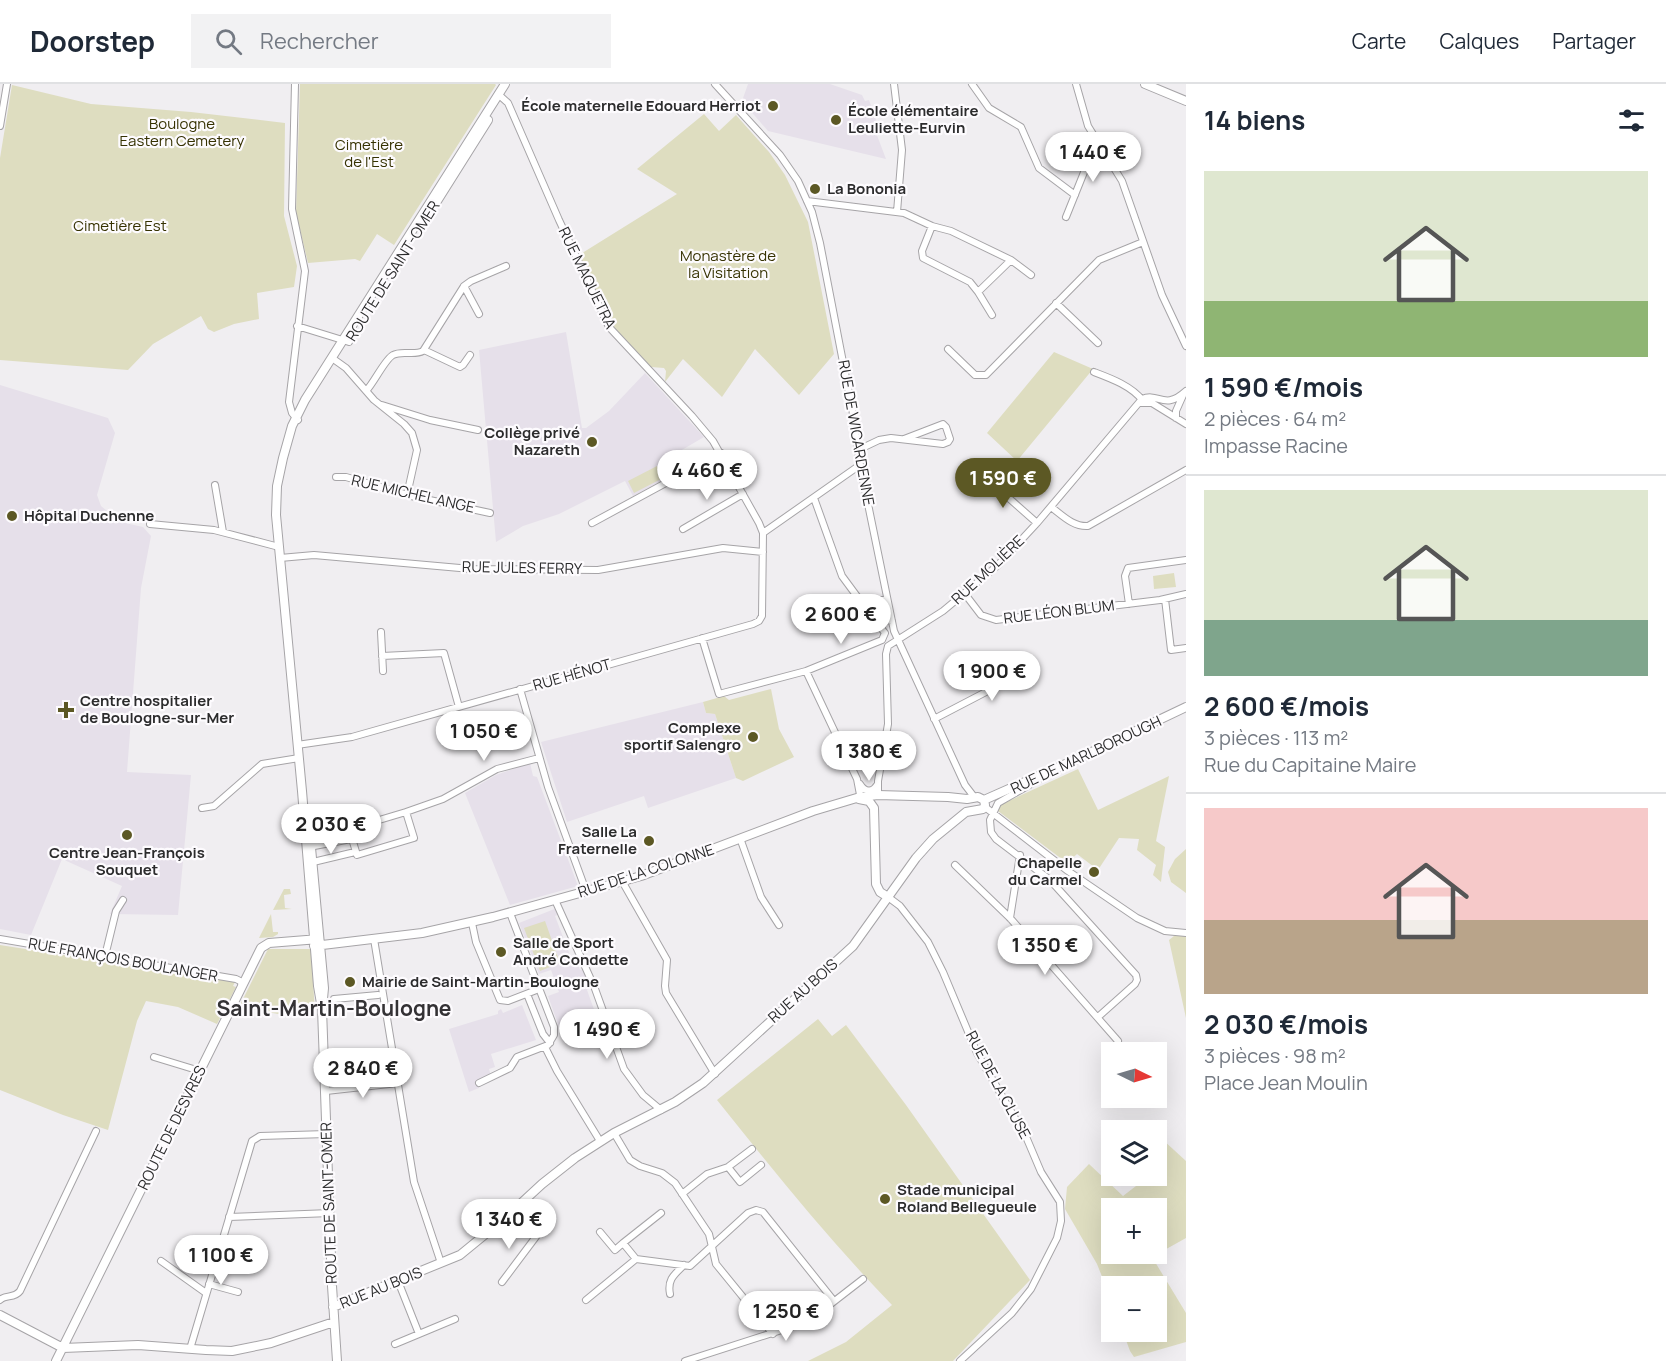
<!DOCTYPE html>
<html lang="fr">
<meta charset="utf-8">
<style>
:root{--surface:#fff;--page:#f2f2f3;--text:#1f2937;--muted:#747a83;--line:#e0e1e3;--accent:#5c5824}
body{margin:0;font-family:Manrope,sans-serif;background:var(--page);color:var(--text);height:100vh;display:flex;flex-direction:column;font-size:22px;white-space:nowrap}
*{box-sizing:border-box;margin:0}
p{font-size:20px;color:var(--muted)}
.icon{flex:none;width:33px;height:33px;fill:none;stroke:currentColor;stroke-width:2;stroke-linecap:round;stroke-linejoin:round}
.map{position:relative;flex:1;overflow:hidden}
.panel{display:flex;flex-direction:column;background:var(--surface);width:480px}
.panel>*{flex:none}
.needle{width:39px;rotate:95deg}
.tools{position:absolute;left:1101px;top:958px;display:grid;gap:12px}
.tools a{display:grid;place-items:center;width:66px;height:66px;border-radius:0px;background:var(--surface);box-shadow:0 6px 24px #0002;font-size:30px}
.price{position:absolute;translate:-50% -51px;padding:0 14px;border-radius:21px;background:#fff;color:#222;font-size:20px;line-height:39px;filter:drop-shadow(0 2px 3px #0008)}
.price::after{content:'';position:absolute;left:50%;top:36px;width:18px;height:14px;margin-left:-9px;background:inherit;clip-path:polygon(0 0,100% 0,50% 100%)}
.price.selected{background:var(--accent);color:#fff}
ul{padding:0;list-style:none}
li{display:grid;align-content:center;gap:12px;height:318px;padding:0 18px}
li+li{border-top:2px solid var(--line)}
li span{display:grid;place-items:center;height:186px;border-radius:0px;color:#555}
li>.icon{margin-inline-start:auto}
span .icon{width:108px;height:108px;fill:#fffc;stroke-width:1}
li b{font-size:26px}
h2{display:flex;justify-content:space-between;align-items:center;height:72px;padding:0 18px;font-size:26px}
header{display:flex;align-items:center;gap:36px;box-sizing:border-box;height:84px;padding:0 30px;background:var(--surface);border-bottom:2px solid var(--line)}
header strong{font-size:28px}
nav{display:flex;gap:33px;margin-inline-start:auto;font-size:21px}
.search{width:420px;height:54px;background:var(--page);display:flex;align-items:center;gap:15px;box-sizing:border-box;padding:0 21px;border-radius:0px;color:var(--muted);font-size:22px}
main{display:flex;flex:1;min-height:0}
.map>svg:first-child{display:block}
.built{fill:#e6e0ea}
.green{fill:#deddc0;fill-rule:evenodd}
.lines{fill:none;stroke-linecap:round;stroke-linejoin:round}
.street-casing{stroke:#a6a4a7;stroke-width:8}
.secondary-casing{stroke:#a6a4a7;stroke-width:10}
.street{stroke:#fff;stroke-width:6}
.secondary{stroke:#fff;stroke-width:8}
.poi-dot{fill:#5c5824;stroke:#fdfbfe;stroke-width:2}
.labels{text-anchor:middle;stroke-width:4.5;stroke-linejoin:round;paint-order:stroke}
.poi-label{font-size:15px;font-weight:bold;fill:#2c2c2d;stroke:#fdfbfe;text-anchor:start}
.park-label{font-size:15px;fill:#363202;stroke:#fdfbfe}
.street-label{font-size:15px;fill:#2c2c2d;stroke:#fdfbfe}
.district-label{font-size:21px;font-weight:bold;fill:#343235;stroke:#fdfbfe}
</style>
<header>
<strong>Doorstep</strong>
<div class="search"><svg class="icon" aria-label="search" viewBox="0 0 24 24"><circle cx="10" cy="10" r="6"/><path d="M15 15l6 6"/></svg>Rechercher</div>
<nav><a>Carte</a><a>Calques</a><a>Partager</a></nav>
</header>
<main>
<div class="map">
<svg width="1186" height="1277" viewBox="0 0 1186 1277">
<rect width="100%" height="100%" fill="#f0eef1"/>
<!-- built -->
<path class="built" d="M748 0H830L862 11 865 17 869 16 879 44 875 46 886 75 768 47 742 17Z
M566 248 582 344H586L609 327 645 289 704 353 658 380 666 394 633 412 625 397 559 430 523 442 496 458 479 266Z
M0 301 108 334 115 349 97 411 101 422 112 431 125 439 143 443 151 452 141 504 127 688 191 691 178 831 110 830 122 802 62 775 31 851 0 845Z
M703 618 706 629 715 630 736 694 648 724 644 712 567 738 541 658Z
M530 679 533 692 537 693 578 802 510 821 465 709 496 691Z
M557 824 559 830 555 832 573 879 577 878 580 886 583 885 591 904 587 906 596 931 605 954 609 953 611 959 598 963 568 951 559 943 548 912 559 908 551 886 539 890 519 839Z
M522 921 536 956 491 970 495 983 489 985 491 992 476 997 479 1004 469 1008 449 945 498 930V927L501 925 503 929Z"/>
<!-- green -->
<path class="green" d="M300 0H495L496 1 394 161 377 150 360 177 355 175 308 179 296 129Z
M12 1 91 20 191 28 285 39 284 132 297 182 294 203 257 209 259 235 234 240 214 248 208 245 201 232 153 260 128 286 0 276V74Z
M704 30 719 47 736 31 769 68 785 91 808 138 834 270 799 311 755 265 722 313 683 275 665 298 666 287 664 284 651 283 612 241 579 171 677 110 637 85Z
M1054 268 1093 285 1017 377 987 349Z
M657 382 663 394 634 409 628 397Z
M1174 489 1176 503 1154 505 1153 492Z
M771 605 779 645 794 673 743 697 736 694 715 630 706 629 703 618 724 612 729 616Z
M1078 685 1098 726 1169 692 1156 757 1165 763 1161 798 1153 791 1156 781 1137 766 1139 755 1119 754 1098 786 1077 770 1067 779 998 727 1000 721Z
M1186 765V809L1171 798 1168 788 1175 775Z
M284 805H290L291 810 284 811 285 824 292 825 273 826Z
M271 830 273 848H278V850L273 853 259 854Z
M545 837 560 879 540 887 524 844Z
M1174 852H1186V934L1169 856Z
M0 861 235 898 233 902 236 903 217 940 178 923 146 917 137 937 108 1046 63 1031 0 1006Z
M268 865H311L315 929 290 932 239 923Z
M818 935 832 952 846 941 906 1021 1030 1196 953 1277H808L846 1258 892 1221C829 1156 773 1086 717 1016Z
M1162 1055 1186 1077V1154L1152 1173 1186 1229V1258L1134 1273 1130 1267 1123 1248H1156V1203H1112L1111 1215 1097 1180 1065 1125 1067 1103 1089 1080 1123 1112 1149 1092H1156L1157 1087 1159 1085 1157 1082V1060ZM1112 1125H1156V1170H1112Z"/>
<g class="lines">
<!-- street casing -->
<g class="street-casing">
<path id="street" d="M295 0 292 125 305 187 289 318 292 329 298 336
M715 0 780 71 798 97 812 128 820 159 853 330 860 381 894 547 965 701 975 714
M894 0 902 66 897 128
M972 0 989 24 1021 43 1039 84 1075 111
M1076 0 1088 42 1122 97 1162 211 1186 262
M0 42 7 0
M807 117 904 129 932 142 951 147 1011 176 978 208 970 198 923 174 922 167 932 142
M1066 133 1097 56
M1011 176 1031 191
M464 202 479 230
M978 208 992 231
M1056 219 1098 259
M297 242 349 258
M948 265 975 291H986L1099 176 1143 158
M424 266 460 283 463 281 470 271
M332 274 346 284 374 316 404 340 412 349 417 366 407 411
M1094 288C1110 294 1132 302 1143 317
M366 307C374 299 385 275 393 271 402 266 414 272 423 267L464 202 471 197 506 182
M1141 319H1152L1186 340
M382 321 430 336 478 346
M1176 334V327L1184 309
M858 366 879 356 891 354 943 360 948 358 950 355 946 343 943 340 904 355
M336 393H346L411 412 490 429
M985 393 1037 439
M215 401 223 448
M814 414 842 492 873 534 892 537
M1051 423C1062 431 1073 443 1088 442L1186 386
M592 439 721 369
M150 440 214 446 279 463
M683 445 743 410
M763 449 860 381
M280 474 314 471 471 485 598 486 723 464 763 468
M965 510 981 531 996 536 1160 516 1186 510
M1165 515 1171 566 1186 564
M1129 520 1125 492 1128 484 1186 476
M864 522 887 514
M381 548 383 587
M702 554 719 610 806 587 882 556 885 549 873 534
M382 572 444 569 459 623
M806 587 857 695 861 716
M520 605 548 703 586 807
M934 635 1005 598 996 581
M297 661 352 653 753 540 759 537 762 532 763 449 759 439 713 357 692 332 609 243 559 136 508 19 498 10
M1038 696 998 719 990 736 991 748 996 755 1050 796 1136 891 1137 896 1135 900 1098 933
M860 700C865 708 872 709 877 701
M878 711V697L888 640 886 570 888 562 943 527 997 482 1037 439 1142 315C1159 308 1164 327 1186 307
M985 723 1068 787 1137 834 1165 847 1186 849
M202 724 214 722 262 680 299 674
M406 728 414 754 357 771 349 745Z
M406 728 443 715 497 685 539 674
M740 754 761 813 779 841
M309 763 351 755
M309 779 355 768
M955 781 1010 834 1118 957
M622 797 667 876 665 902 666 909 715 990
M888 813 900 822 928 858 943 888 977 969 1027 1055 1041 1088 1060 1118 1061 1137 1057 1154 1031 1205 1012 1229 960 1277
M555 816 592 898
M1010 834 1020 771
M472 839 476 858 500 916 508 917 539 905
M0 855 236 895 240 897 242 901
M374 855 414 1098 441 1179
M105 872 116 827 123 816
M594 902 624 985 643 1011 661 1026
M527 910 543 950 550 959
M334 915 378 911
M545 963 557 987 600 1057
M154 973 200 987
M479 999 510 984 517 973 548 961 554 951V943L510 829
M326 1007 398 999
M614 1049 630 1076 640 1082 662 1089 675 1099 709 1150 716 1180 773 1250
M728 1083 740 1098 761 1081
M682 1110 707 1090 728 1083 752 1065
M229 1133 330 1129
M600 1148 615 1166 623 1159 636 1175
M623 1159 661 1129
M161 1177 206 1209
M398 1197 419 1250
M502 1198 538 1150 521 1119
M209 1200 238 1208
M670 1210C667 1195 675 1190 684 1181
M0 1216C6 1210 14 1215 20 1207L96 1047
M586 1216 636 1175 690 1182 748 1129 756 1126 763 1128 834 1217
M395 1260 455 1235
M190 1265 252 1057 260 1052 327 1050
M685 1277 791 1243 823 1226 863 1195"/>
</g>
<!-- secondary casing -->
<g class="secondary-casing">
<path id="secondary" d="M1145 0 1186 17
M437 117 488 36
M859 715 869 717 874 724 876 800 880 808 888 813
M984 716 1079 674 1186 623
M309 742 324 904 322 925 332 1202 337 1277
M314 862 422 849 493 833 641 792 813 727 860 713 878 711 948 713 967 715 978 713 984 716
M322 925 318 902 302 707 276 431 277 402 283 374 292 342 305 316 505 0
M333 1223 460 1171 504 1135 542 1100 575 1074 614 1049 675 1018 703 999 853 862 916 774 933 755 966 728 983 725 985 721 984 716
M0 1231 63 1264
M63 1264 138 1261 206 1266 232 1267 271 1259 334 1238
M56 1277 261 864 269 859 319 855"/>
</g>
<!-- street -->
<use href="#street" class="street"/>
<!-- secondary -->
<use href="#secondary" class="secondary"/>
</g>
<!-- markers -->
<g class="poi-dot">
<circle cx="773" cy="22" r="6"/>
<circle cx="836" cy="36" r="6"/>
<circle cx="815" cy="105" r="6"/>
<circle cx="592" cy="358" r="6"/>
<circle cx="12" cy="432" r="6"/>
<path d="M63 617h6v6h6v6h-6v6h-6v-6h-6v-6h6z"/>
<circle cx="753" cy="653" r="6"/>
<circle cx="127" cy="751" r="6"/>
<circle cx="649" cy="757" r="6"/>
<circle cx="1094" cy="788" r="6"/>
<circle cx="501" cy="868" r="6"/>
<circle cx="350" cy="898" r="6"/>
<circle cx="885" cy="1115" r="6"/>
</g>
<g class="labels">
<!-- poi labels -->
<g class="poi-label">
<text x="761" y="27" text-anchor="end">École maternelle Edouard Herriot</text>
<text x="848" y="32">École élémentaire<tspan x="848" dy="17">Leuliette-Eurvin</tspan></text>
<text x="827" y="110">La Bononia</text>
<text x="580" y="354" text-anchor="end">Collège privé<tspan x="580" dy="17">Nazareth</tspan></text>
<text x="24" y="437">Hôpital Duchenne</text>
<text x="80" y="622">Centre hospitalier<tspan x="80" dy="17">de Boulogne-sur-Mer</tspan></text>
<text x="741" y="649" text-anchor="end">Complexe<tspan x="741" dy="17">sportif Salengro</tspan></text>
<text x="637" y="753" text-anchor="end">Salle La<tspan x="637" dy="17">Fraternelle</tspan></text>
<text x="127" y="774" text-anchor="middle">Centre Jean-François<tspan x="127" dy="17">Souquet</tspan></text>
<text x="1082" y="784" text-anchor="end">Chapelle<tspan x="1082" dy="17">du Carmel</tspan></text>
<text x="513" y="864">Salle de Sport<tspan x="513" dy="17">André Condette</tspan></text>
<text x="362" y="903">Mairie de Saint-Martin-Boulogne</text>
<text x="897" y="1111">Stade municipal<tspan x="897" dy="17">Roland Bellegueule</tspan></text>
</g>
<!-- park labels -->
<g class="park-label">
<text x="182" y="45">Boulogne<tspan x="182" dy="17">Eastern Cemetery</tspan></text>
<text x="369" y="66">Cimetière<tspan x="369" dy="17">de l'Est</tspan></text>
<text x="120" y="147">Cimetière Est</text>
<text x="728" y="177">Monastère de<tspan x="728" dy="17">la Visitation</tspan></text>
</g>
<!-- street labels -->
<g class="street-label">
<text transform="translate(393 187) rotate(-58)" y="5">ROUTE DE SAINT-OMER</text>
<text transform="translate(587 194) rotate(64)" y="5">RUE MAQUETRA</text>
<text transform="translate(856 349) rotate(80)" y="5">RUE DE WICARDENNE</text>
<text transform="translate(413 410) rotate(13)" y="5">RUE MICHEL ANGE</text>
<text transform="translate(522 484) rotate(1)" y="5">RUE JULES FERRY</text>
<text transform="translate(988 486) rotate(-43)" y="5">RUE MOLIÈRE</text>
<text transform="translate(1059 528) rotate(-7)" y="5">RUE LÉON BLUM</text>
<text transform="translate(572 591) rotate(-16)" y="5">RUE HÉNOT</text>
<text transform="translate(1086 671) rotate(-25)" y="5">RUE DE MARLBOROUGH</text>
<text transform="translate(646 787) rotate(-18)" y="5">RUE DE LA COLONNE</text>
<text transform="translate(123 876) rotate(10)" y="5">RUE FRANÇOIS BOULANGER</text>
<text transform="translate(803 907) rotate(-42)" y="5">RUE AU BOIS</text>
<text transform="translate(998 1001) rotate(62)" y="5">RUE DE LA CLUSE</text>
<text transform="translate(172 1044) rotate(-64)" y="5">ROUTE DE DESVRES</text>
<text transform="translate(329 1119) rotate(-92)" y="5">ROUTE DE SAINT-OMER</text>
<text transform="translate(381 1204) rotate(-22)" y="5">RUE AU BOIS</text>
</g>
<!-- district labels -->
<g class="district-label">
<text x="334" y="932">Saint-Martin-Boulogne</text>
</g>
</g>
</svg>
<div class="tools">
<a><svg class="needle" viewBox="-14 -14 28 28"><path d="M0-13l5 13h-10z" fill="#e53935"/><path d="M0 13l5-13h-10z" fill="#747a83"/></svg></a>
<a><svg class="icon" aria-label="layers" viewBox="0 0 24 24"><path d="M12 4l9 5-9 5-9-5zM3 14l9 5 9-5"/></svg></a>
<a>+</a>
<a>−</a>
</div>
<b class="price" style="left:1093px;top:99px">1 440 €</b>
<b class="price" style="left:707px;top:417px">4 460 €</b>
<b class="price selected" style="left:1003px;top:425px">1 590 €</b>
<b class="price" style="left:841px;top:561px">2 600 €</b>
<b class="price" style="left:992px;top:618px">1 900 €</b>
<b class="price" style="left:484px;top:678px">1 050 €</b>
<b class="price" style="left:869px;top:698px">1 380 €</b>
<b class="price" style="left:331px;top:771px">2 030 €</b>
<b class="price" style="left:1045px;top:892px">1 350 €</b>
<b class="price" style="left:607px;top:976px">1 490 €</b>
<b class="price" style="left:363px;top:1015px">2 840 €</b>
<b class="price" style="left:509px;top:1166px">1 340 €</b>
<b class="price" style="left:221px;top:1202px">1 100 €</b>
<b class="price" style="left:786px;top:1258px">1 250 €</b>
</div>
<section class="panel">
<h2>14 biens<svg class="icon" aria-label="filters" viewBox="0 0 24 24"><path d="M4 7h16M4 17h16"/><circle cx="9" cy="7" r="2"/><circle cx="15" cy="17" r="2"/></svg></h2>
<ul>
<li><span style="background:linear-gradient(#dfe7d0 70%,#8fb573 0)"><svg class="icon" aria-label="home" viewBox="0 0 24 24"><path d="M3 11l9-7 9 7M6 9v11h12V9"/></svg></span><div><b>1 590 €/mois</b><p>2 pièces · 64 m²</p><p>Impasse Racine</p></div></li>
<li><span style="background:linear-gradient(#dfe7d0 70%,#7fa58c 0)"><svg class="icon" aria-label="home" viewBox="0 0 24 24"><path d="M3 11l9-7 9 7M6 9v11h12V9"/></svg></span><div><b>2 600 €/mois</b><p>3 pièces · 113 m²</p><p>Rue du Capitaine Maire</p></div></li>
<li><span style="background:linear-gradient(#f6c9c9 60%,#b9a48a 0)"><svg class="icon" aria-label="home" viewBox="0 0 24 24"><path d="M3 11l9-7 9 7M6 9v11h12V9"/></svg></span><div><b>2 030 €/mois</b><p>3 pièces · 98 m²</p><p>Place Jean Moulin</p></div></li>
</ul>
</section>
</main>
